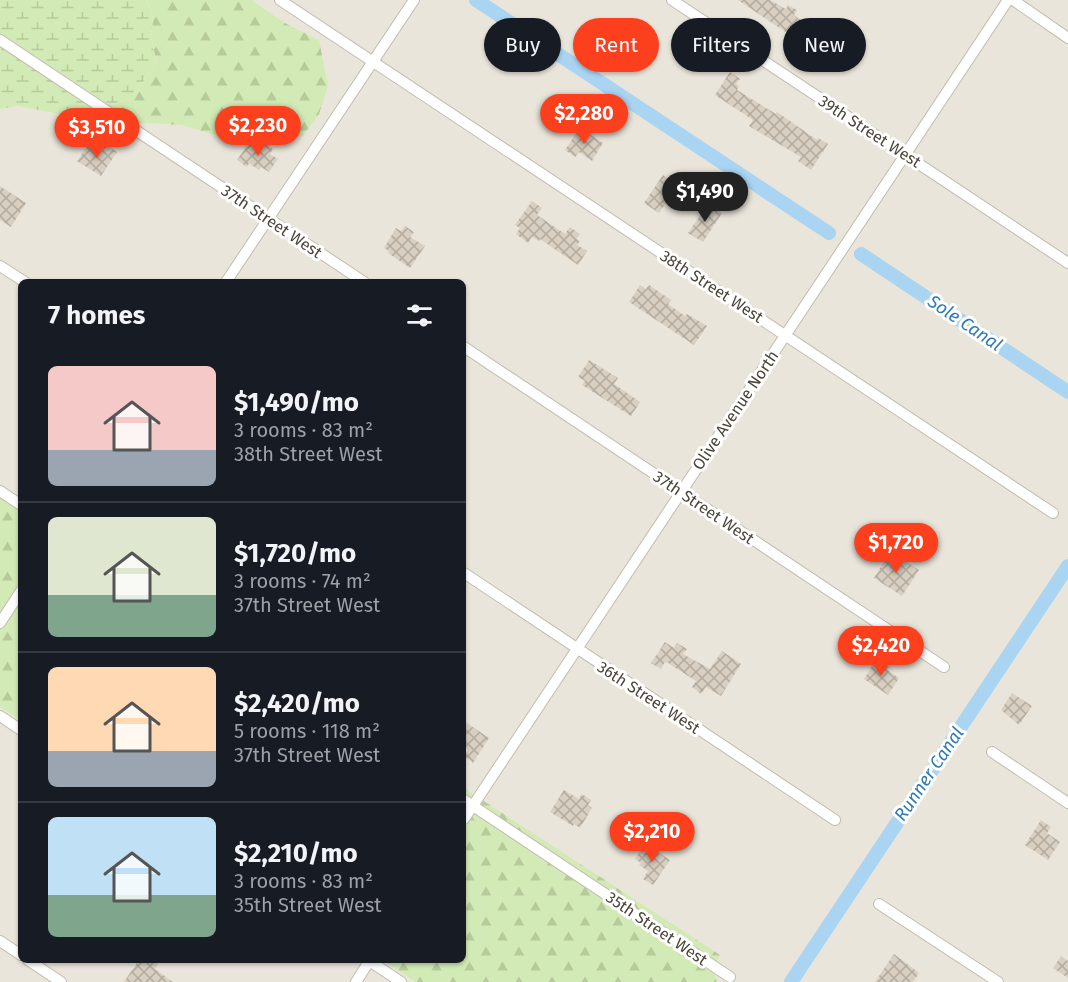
<!DOCTYPE html>
<meta charset="utf-8">
<style>
:root{--surface:#171b24;--page:#20242c;--text:#f1f3f6;--muted:#9ea1a6;--line:#363941;--accent:#fc3f1d}
body{margin:0;font-family:"Fira Sans",sans-serif;background:var(--page);color:var(--text);height:100vh;display:flex;flex-direction:column;font-size:22px;white-space:nowrap}
*{box-sizing:border-box;margin:0}
p{font-size:20px;color:var(--muted)}
.icon{flex:none;width:33px;height:33px;fill:none;stroke:currentColor;stroke-width:2;stroke-linecap:round;stroke-linejoin:round}
.map{position:relative;flex:1;overflow:hidden}
.side{position:absolute;left:18px;top:279px;width:448px;height:684px;display:flex;flex-direction:column;background:var(--surface);border-radius:9px;box-shadow:0 2px 4px #0004}
.side>*{flex:none}
.top-card{position:absolute;left:484px;top:18px;width:494px;height:54px;display:flex;gap:12px}
.price{position:absolute;translate:-50% -51px;padding:0 14px;border-radius:21px;background:var(--accent);color:#fff;font-size:20px;line-height:39px;filter:drop-shadow(0 2px 3px #0008)}
.price::after{content:'';position:absolute;left:50%;top:36px;width:18px;height:14px;margin-left:-9px;background:inherit;clip-path:polygon(0 0,100% 0,50% 100%)}
.price.active{background:#222;color:#fff}
ul{padding:0;list-style:none}
li{display:flex;align-items:center;gap:18px;height:150px;padding:0 30px}
li+li{border-top:2px solid var(--line)}
li span{display:grid;place-items:center;flex:none;width:168px;height:120px;border-radius:9px;color:#555}
li>.icon{margin-inline-start:auto}
span .icon{width:72px;height:72px;fill:#fffc;stroke-width:1}
li b{font-size:26px}
h2{display:flex;justify-content:space-between;align-items:center;height:72px;padding:0 30px;font-size:26px}
.pill{padding:0 21px;border-radius:27px;background:var(--surface);box-shadow:0 2px 4px #0004;font-size:21px;line-height:54px}
.pill.active{background:var(--accent);color:#fff}
.map>svg:first-child{display:block}
.residential{fill:#eae5da}
.forest{fill:url(#forest-firs)}
.wetland{fill:url(#wetland-marsh)}
.lines{fill:none;stroke-linecap:round;stroke-linejoin:round}
.canal{stroke:#a9d4f2;stroke-width:14}
.building{fill:url(#building-cross-hatch)}
.minor-casing{stroke:#c2bbae;stroke-width:12}
.minor{stroke:#fff;stroke-width:10}
.labels{text-anchor:middle;stroke-width:6;stroke-linejoin:round;paint-order:stroke}
.street-label{font-size:16px;fill:#4b4439;stroke:#fff}
.water-label{font-size:18px;font-style:italic;fill:#2e7ab2;stroke:#fff}
</style>
<div class="map">
<svg width="1068" height="982" viewBox="0 0 1068 982">
<defs>
<pattern id="forest-firs" width="22" height="20" patternUnits="userSpaceOnUse" patternTransform="scale(1.5)"><rect width="22" height="20" fill="#d2eab5"/><path d="M5 1l3.5 6h-7zM16 11l3.5 6h-7z" fill="#b6ca9c"/></pattern>
<pattern id="wetland-marsh" width="20" height="14" patternUnits="userSpaceOnUse" patternTransform="scale(1.5)"><rect width="20" height="14" fill="#d2eab5"/><path d="M1 5h8M5 5V1M11 12h8M15 12V8" fill="none" stroke="#b6ca9c"/></pattern>
<pattern id="building-cross-hatch" width="8" height="8" patternUnits="userSpaceOnUse" patternTransform="scale(1.5)"><rect width="8" height="8" fill="#d8cfc1"/><path d="M0 0l8 8M0 8l8-8" fill="none" stroke="#b1aa9e"/></pattern>
</defs>
<rect width="100%" height="100%" fill="#f6f3ec"/>
<!-- residential -->
<path class="residential" d="M252 0H1068V982H717L713 969 719 955 464 788V282H21V503L0 490V109L17 106 79 118H95L106 121 181 125 227 139 258 146 319 40 285 23Z
M0 707 21 721V960H382L415 982H0Z"/>
<!-- forest -->
<path class="forest" d="M147 0H252L285 23 319 40 328 86 319 114 303 136 258 146 227 139 181 125 105 121 95 118 119 101 131 99 154 66 155 56 151 37 153 17Z
M0 490 21 503V721L0 707Z
M464 788 720 955 713 969 717 982H415L382 960H464Z"/>
<!-- wetland -->
<path class="wetland" d="M0 0H147L153 17 151 37 155 56 154 66 131 99 119 101 93 119 79 118 17 106 0 109Z"/>
<g class="lines">
<!-- canal -->
<path class="canal" d="M476 0 829 233
M861 254 1068 392
M791 982 1068 566"/>
</g>
<!-- building -->
<path class="building" d="M738 0H770L786 9 788 5 797 10 794 15 799 19 812 27 814 24 841 41 831 57 821 51 820 53 813 49 809 55 799 48 802 43Z
M730 72 740 79 736 84 739 86 737 90 776 114 777 112 817 140 818 138 828 144 811 170 798 161 801 157 749 126 753 120 715 95Z
M580 128 603 143 592 161 579 152 575 157 565 150Z
M250 141 260 148 264 143 273 149 270 154 278 159 269 172 261 167 259 170 249 163 247 167 237 160Z
M89 144 101 152 106 145 117 152 101 176 77 161Z
M663 175 678 185 659 213 644 203Z
M0 186 26 203 11 227 0 220Z
M532 201 542 208 537 215 565 234 570 227 580 234 576 239 580 241 577 245 587 251 578 265 540 239 539 241 532 237 528 243 516 234 520 228 515 225Z
M708 204 722 213 703 242 688 233Z
M405 226 414 232 410 237 425 246 410 268 388 253 389 251 384 248 396 228 401 231Z
M640 285 646 289 649 285 671 300 668 304 685 316 687 314 707 326 694 345 629 302Z
M589 360 618 378 614 384 640 402 631 416 582 385 585 381 578 377Z
M890 552 919 570 902 596 874 578Z
M665 642 674 648 677 643 687 649 683 654 710 669 722 651 741 664 721 696 706 687 701 694 692 687 696 681 668 663 665 662 661 669 651 663Z
M877 658 889 667 887 670 899 678 888 695 864 679Z
M1012 693 1032 706 1019 725 1001 710Z
M464 721 489 738 473 763 464 756 468 750 464 747Z
M564 790 579 799 582 794 591 800 588 805 592 808 580 828 574 824 573 826 550 812Z
M1041 820 1051 827 1047 833 1060 842 1048 860 1025 845Z
M645 844 670 860 653 885 643 879 648 871 639 865 641 863 635 859Z
M894 954 919 973 913 982H875Z
M1061 956 1068 961V978L1053 968Z
M139 960H152L158 964 155 969 173 982H124Z"/>
<g class="lines">
<!-- minor casing -->
<g class="minor-casing">
<path id="minor" d="M280 0 1053 513
M672 0 1068 263
M1013 0 1068 38
M0 40 364 282
M0 266 25 282
M226 282 414 0
M464 347 944 667
M0 491 21 505
M464 573 835 820
M0 623 21 591
M0 716 21 730
M992 752 1068 803
M464 800 730 977
M464 819 1008 0
M879 904 998 982
M0 941 21 955
M28 960 61 982
M368 960 401 982
M356 982 370 960"/>
</g>
<!-- minor -->
<use href="#minor" class="minor"/>
</g>
<g class="labels">
<!-- street labels -->
<g class="street-label">
<text transform="translate(870 131) rotate(33)" y="6">39th Street West</text>
<text transform="translate(272 221) rotate(34)" y="6">37th Street West</text>
<text transform="translate(712 286) rotate(33)" y="6">38th Street West</text>
<text transform="translate(735 410) rotate(-56)" y="6">Olive Avenue North</text>
<text transform="translate(704 507) rotate(34)" y="6">37th Street West</text>
<text transform="translate(649 697) rotate(33)" y="6">36th Street West</text>
<text transform="translate(657 928) rotate(34)" y="6">35th Street West</text>
</g>
<!-- water labels -->
<g class="water-label">
<text transform="translate(965 323) rotate(34)" y="6">Sole Canal</text>
<text transform="translate(929 774) rotate(-56)" y="6">Runner Canal</text>
</g>
</g>
</svg>
<b class="price" style="left:584px;top:145px">$2,280</b>
<b class="price" style="left:258px;top:157px">$2,230</b>
<b class="price" style="left:97px;top:159px">$3,510</b>
<b class="price active" style="left:705px;top:223px">$1,490</b>
<b class="price" style="left:896px;top:574px">$1,720</b>
<b class="price" style="left:881px;top:677px">$2,420</b>
<b class="price" style="left:652px;top:863px">$2,210</b>
<div class="top-card">
<a class="pill">Buy</a>
<a class="pill active">Rent</a>
<a class="pill">Filters</a>
<a class="pill">New</a>
</div>
<section class="side">
<h2>7 homes<svg class="icon" aria-label="filters" viewBox="0 0 24 24"><path d="M4 7h16M4 17h16"/><circle cx="9" cy="7" r="2"/><circle cx="15" cy="17" r="2"/></svg></h2>
<ul>
<li><span style="background:linear-gradient(#f6c9c9 70%,#9aa5b1 0)"><svg class="icon" aria-label="home" viewBox="0 0 24 24"><path d="M3 11l9-7 9 7M6 9v11h12V9"/></svg></span><div><b>$1,490/mo</b><p>3 rooms · 83 m²</p><p>38th Street West</p></div></li>
<li><span style="background:linear-gradient(#dfe7d0 65%,#7fa58c 0)"><svg class="icon" aria-label="home" viewBox="0 0 24 24"><path d="M3 11l9-7 9 7M6 9v11h12V9"/></svg></span><div><b>$1,720/mo</b><p>3 rooms · 74 m²</p><p>37th Street West</p></div></li>
<li><span style="background:linear-gradient(#ffd9b3 70%,#9aa5b1 0)"><svg class="icon" aria-label="home" viewBox="0 0 24 24"><path d="M3 11l9-7 9 7M6 9v11h12V9"/></svg></span><div><b>$2,420/mo</b><p>5 rooms · 118 m²</p><p>37th Street West</p></div></li>
<li><span style="background:linear-gradient(#bfe0f5 65%,#7fa58c 0)"><svg class="icon" aria-label="home" viewBox="0 0 24 24"><path d="M3 11l9-7 9 7M6 9v11h12V9"/></svg></span><div><b>$2,210/mo</b><p>3 rooms · 83 m²</p><p>35th Street West</p></div></li>
</ul>
</section>
</div>
